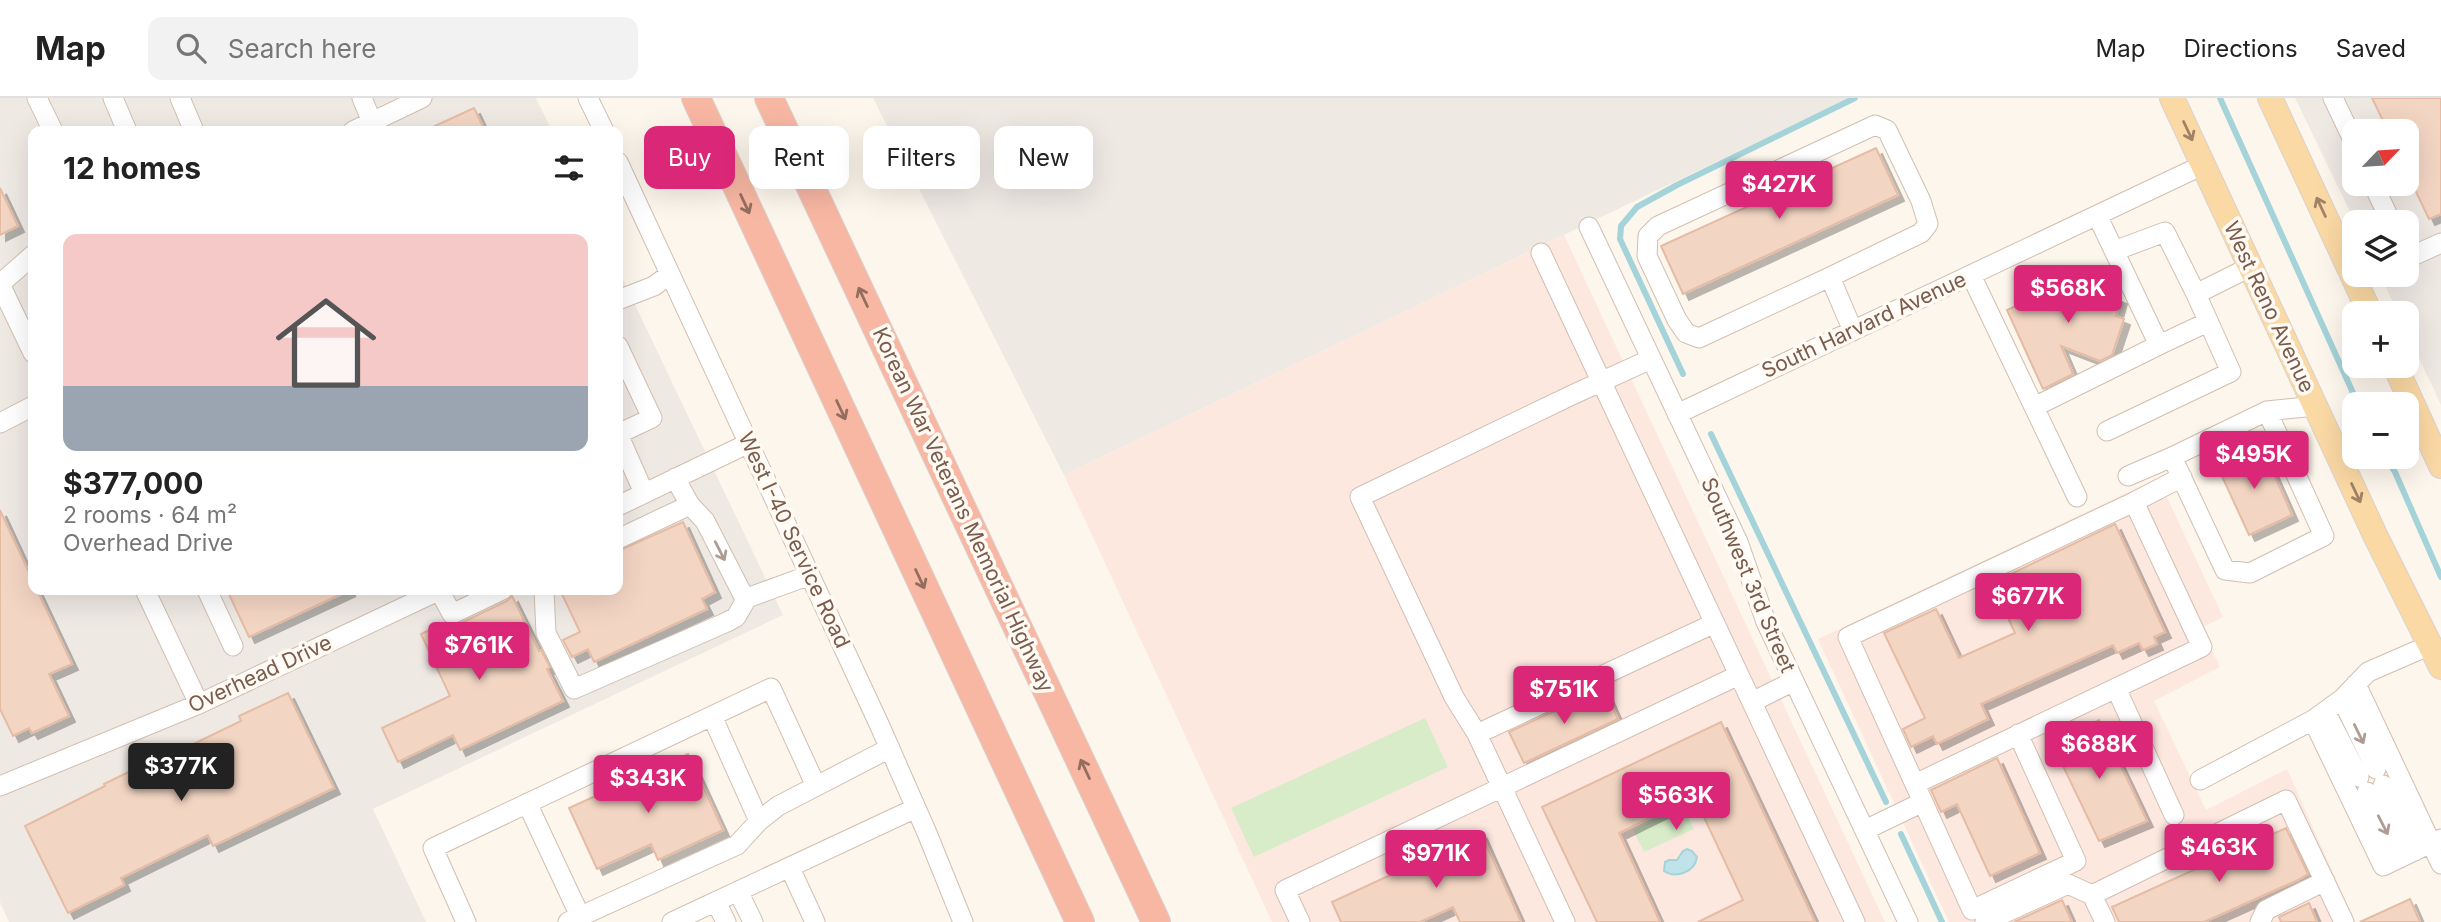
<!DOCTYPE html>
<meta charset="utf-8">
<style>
:root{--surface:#fff;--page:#f2f2f2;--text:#222;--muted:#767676;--line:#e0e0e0;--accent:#db2777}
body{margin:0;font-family:Inter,sans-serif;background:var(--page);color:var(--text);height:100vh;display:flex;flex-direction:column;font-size:26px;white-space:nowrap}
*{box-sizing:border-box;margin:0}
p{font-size:23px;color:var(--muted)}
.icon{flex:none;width:38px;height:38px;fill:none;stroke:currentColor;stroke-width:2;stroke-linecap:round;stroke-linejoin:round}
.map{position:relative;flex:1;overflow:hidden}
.sheet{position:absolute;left:28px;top:28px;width:595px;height:469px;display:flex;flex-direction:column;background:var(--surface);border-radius:14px;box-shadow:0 7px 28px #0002}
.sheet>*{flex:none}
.guide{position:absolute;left:644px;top:28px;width:665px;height:63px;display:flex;gap:14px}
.needle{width:46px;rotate:65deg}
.buttons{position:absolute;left:2342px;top:21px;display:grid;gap:14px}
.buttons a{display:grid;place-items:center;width:77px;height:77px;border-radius:14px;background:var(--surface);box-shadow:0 7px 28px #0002;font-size:35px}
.price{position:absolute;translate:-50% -60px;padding:0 16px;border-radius:7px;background:var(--accent);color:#fff;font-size:23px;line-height:46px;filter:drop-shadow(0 2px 4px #0008)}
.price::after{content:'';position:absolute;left:50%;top:42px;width:21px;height:16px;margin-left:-10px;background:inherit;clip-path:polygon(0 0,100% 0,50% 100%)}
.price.current{background:#222;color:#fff}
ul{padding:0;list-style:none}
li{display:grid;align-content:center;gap:14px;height:371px;padding:0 35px}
li span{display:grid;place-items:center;height:217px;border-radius:14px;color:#555}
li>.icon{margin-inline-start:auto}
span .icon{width:126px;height:126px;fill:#fffc;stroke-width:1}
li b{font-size:30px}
h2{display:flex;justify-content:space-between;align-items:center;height:84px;padding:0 35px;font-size:30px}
.tag{padding:0 24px;border-radius:14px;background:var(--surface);box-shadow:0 7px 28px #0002;font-size:24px;line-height:63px}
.tag.current{background:var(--accent);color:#fff}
header{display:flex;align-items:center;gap:42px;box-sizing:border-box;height:98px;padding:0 35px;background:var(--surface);border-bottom:2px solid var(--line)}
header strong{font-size:33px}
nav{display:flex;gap:38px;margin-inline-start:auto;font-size:24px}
.search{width:490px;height:63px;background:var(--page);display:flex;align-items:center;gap:18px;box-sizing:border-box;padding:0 24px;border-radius:14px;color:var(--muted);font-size:26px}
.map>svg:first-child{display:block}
.commercial{fill:#fde8e0}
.industrial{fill:#efe9e4;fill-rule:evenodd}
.green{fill:#d8ecc9}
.water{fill:#bfe3e8;stroke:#a5d3da;stroke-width:2}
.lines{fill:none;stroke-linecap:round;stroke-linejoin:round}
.stream{stroke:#a5d3da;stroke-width:6}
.building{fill:#f3d5c3;stroke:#e6bba3;stroke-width:2;filter:url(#shadow)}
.minor-casing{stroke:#d1beb0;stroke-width:21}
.major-casing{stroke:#dad1cd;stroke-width:26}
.highway-casing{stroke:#dad1cd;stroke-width:30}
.minor{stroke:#fff;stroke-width:19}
.major{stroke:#fbd9a5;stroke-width:24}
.highway{stroke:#f7b7a3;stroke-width:28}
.oneway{stroke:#a18267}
.oneway2{stroke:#936e5e}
.oneway3{stroke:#af9d94}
.labels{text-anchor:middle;stroke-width:7;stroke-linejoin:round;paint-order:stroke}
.street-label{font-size:21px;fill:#7a5c4d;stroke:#fffaf3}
</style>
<header>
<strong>Map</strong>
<div class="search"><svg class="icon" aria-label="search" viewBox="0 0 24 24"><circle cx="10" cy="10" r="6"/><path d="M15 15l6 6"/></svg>Search here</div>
<nav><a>Map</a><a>Directions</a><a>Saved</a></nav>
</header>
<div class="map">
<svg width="2441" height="824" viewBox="0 0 2441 824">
<defs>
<filter id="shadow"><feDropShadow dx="6" dy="6" stdDeviation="0" flood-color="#0004"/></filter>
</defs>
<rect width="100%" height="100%" fill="#fdf6ec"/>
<!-- commercial -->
<path class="commercial" d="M1564 137 1885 824H1272L1064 377Z
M2158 380 2223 519 2201 530 2220 569 2154 603 2206 712 2287 671 2355 824H1949L1818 541Z"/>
<!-- industrial -->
<path class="industrial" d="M0 0H536L552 33H33V492H618V171L783 517 373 711 426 824H9L0 804Z
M873 0H1849L1064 377Z
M2295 0H2441V307L2406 232V215H2398L2380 177H2406V124H2355ZM2354 33H2406V86H2354Z"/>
<!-- green -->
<path class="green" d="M1425 620 1448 669 1254 759 1231 710Z
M1683 708 1694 731 1644 754 1633 732Z"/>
<!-- water -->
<path class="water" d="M1687 751 1692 753 1697 759C1695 774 1676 781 1664 773L1665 764 1669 762H1677L1683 753Z"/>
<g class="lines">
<!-- stream -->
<path class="stream" d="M2220 0 2358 306
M1683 276 1620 141 1621 128 1637 109 1677 87 1855 0
M1711 336 1886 704
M2385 359 2395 374 2441 479
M1901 736 1942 824"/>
</g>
<!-- building -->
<path class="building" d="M2372 0H2441V116L2429 121 2406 73V33H2388Z
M474 10 485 33H424Z
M1876 50 1898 97 1683 196 1661 148Z
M0 90 18 128 0 137Z
M2063 168 2106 184 2103 193 2121 200 2116 218 2124 221 2112 257 2100 263 2061 248 2073 276 2043 291 2007 212 2055 190Z
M2237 352 2242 364 2264 354 2292 417 2249 437 2215 363Z
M0 412 33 483V492H37L72 566 49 576 69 618 32 635 29 630 13 638 0 611Z
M683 424 715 494 702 501 707 511 594 564 588 551 572 559 563 542 580 534 560 492H618V453Z
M2115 426 2165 534 2154 539 2157 546 2143 552 2139 545 2117 555 2113 547 1981 606 1988 621 1937 646 1933 638 1911 649 1903 631 1925 620 1884 535 1936 511 1959 560 2015 535 1992 485Z
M227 492H350L249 539Z
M512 498 539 553 541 552 550 569 547 571 563 603 460 652 453 637 398 664 382 630 450 598 421 536 444 525 451 528 457 527 507 503Z
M1604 590 1618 621 1524 665 1509 634Z
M288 595 334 690 213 748 208 737 121 780 124 787 68 815 25 728 105 688 104 686 145 666 146 669 241 623 239 618Z
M2099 622 2147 723 2099 743 2052 645Z
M1721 624 1815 824H1698L1743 802 1694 698 1619 735 1660 824H1597L1542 709Z
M688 656 723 732 658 762 651 746 597 771 569 710Z
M1997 660 2040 755 1990 778 1957 706 1941 714 1931 692Z
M2286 730 2308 776 2298 782 2204 824H2119L2112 809Z
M1481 735 1521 824H1460L1453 809 1420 824H1341L1332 804Z
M2410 801 2420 824H2360Z
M2062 802 2072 824H2014Z
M2309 805 2317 824H2281L2279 819Z"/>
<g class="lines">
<!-- minor casing -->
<g class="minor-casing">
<path id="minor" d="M37 0 53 33
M113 0 127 33
M180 0 194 33
M362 0 372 24
M588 0 604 33
M2333 0 2354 44
M353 33 422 0
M618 64 879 626 927 735 963 824
M2373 86 2391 124
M1589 129 1738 444 1766 524 1908 824
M2114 153 2165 134 2196 196 2250 169
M1541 155 1855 824
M2406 161 2441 145
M1971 177 2077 399
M1830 179 1699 240 1686 235 1677 222 1647 158 1648 138 1658 128 1875 27 1887 32 1921 103 1928 126 1921 135 1830 179 1853 233
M2356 185 2373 177
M0 186 33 255
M0 186 33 157
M618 202 654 188 670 176
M2159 247 2208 224
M618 248 652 320 618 336
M2034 309 2159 247 2097 117
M2267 313 2324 438 2250 475 2225 472 2172 359 2267 313 2315 308
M1677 316 2203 67
M0 325 33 308
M2107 333 2231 274 2196 196
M618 336 644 395
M2128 378 2172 359
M675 380 690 407 705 423 743 497 747 500
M2134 404 2182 379
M618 408 749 345
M618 441 690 407
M145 492 199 606
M207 492 233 548
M439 492 452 516 502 492
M544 492 546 535 574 591 727 524 736 519 747 500 810 477
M2356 586 2431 745 2441 741
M2116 590 2174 717
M2342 601 2376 671
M1752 604 1794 583
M2325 613 2359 679
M712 618 759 723
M2313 622 2383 768 2431 745 2441 766
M1477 636 1715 525
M2200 682 2313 622 2342 601 2368 574 2430 547
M1915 686 2202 549 2134 404 1848 539 1972 812 2076 763 2018 636
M2383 687 2415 753
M0 688 199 606 440 492
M2367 694 2400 760
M527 705 580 818
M1865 732 1923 704
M790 770 815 824
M738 793 753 824
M716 804 726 824
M466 824 433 750 771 590 816 688
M568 824 737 747 759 723 778 708 890 650
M672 824 916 710
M1300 824 1285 792 1739 577
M1565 824 1477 636 1454 599 1360 399 1572 297 1651 261
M1985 824 2068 786 2092 797
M2105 824 2092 797 2286 702 2344 824
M2260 824 2266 812 2325 783"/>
</g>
<!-- major casing -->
<g class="major-casing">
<path id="major" d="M2172 0 2375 437 2441 569
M2270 0 2370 215
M2395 268 2441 368"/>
</g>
<!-- highway casing -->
<g class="highway-casing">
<path id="highway" d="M696 0 1080 824
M769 0 1156 824"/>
</g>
<!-- minor -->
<use href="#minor" class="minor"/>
<!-- major -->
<use href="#major" class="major"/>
<!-- highway -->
<use href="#highway" class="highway"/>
</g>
<!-- one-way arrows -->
<defs><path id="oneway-shaft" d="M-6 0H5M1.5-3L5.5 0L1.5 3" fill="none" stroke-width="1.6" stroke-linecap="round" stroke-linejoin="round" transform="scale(1.75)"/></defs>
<g class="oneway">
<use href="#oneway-shaft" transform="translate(2188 33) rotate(65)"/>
<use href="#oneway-shaft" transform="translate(2321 109) rotate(-115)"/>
<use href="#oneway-shaft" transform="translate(2356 395) rotate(65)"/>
</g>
<g class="oneway2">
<use href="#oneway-shaft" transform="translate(745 106) rotate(65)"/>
<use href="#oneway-shaft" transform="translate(863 199) rotate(-115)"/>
<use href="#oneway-shaft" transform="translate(841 312) rotate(65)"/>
<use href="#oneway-shaft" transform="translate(920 481) rotate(65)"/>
<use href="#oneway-shaft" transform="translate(1085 671) rotate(-115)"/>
</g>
<g class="oneway3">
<use href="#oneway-shaft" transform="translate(720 453) rotate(63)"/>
<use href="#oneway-shaft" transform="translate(2359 636) rotate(64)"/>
<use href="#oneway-shaft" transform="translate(2383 727) rotate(63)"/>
</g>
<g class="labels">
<!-- street labels -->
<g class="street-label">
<text transform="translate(2269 209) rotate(65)" y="7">West Reno Avenue</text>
<text transform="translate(1864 227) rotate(-25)" y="7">South Harvard Avenue</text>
<text transform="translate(963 412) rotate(65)" y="7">Korean War Veterans Memorial Highway</text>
<text transform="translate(794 442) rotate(65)" y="7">West I-40 Service Road</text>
<text transform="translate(1748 477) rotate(67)" y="7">Southwest 3rd Street</text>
<text transform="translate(260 576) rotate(-25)" y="7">Overhead Drive</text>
</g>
</g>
</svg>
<div class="buttons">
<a><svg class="needle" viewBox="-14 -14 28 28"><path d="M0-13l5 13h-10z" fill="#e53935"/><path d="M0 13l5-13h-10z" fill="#767676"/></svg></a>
<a><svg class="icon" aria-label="layers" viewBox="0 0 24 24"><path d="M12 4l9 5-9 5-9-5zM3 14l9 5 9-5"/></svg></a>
<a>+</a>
<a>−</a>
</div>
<b class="price" style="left:1779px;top:123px">$427K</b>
<b class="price" style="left:2068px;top:227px">$568K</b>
<b class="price" style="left:2254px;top:393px">$495K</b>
<b class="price" style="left:2028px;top:535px">$677K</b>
<b class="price" style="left:479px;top:584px">$761K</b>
<b class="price" style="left:1564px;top:628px">$751K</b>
<b class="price" style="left:2099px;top:683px">$688K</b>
<b class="price current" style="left:181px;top:705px">$377K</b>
<b class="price" style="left:648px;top:717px">$343K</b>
<b class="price" style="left:1676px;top:734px">$563K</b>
<b class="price" style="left:2219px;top:786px">$463K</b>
<b class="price" style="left:1436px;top:792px">$971K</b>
<div class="guide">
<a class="tag current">Buy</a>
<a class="tag">Rent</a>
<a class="tag">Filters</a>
<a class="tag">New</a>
</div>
<section class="sheet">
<h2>12 homes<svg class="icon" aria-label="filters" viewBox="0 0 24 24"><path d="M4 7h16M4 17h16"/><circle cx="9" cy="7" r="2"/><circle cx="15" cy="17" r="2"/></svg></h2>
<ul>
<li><span style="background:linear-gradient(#f6c9c9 70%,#9aa5b1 0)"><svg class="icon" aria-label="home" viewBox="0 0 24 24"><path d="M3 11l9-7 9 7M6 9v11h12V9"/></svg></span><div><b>$377,000</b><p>2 rooms · 64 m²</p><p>Overhead Drive</p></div></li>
</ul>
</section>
</div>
